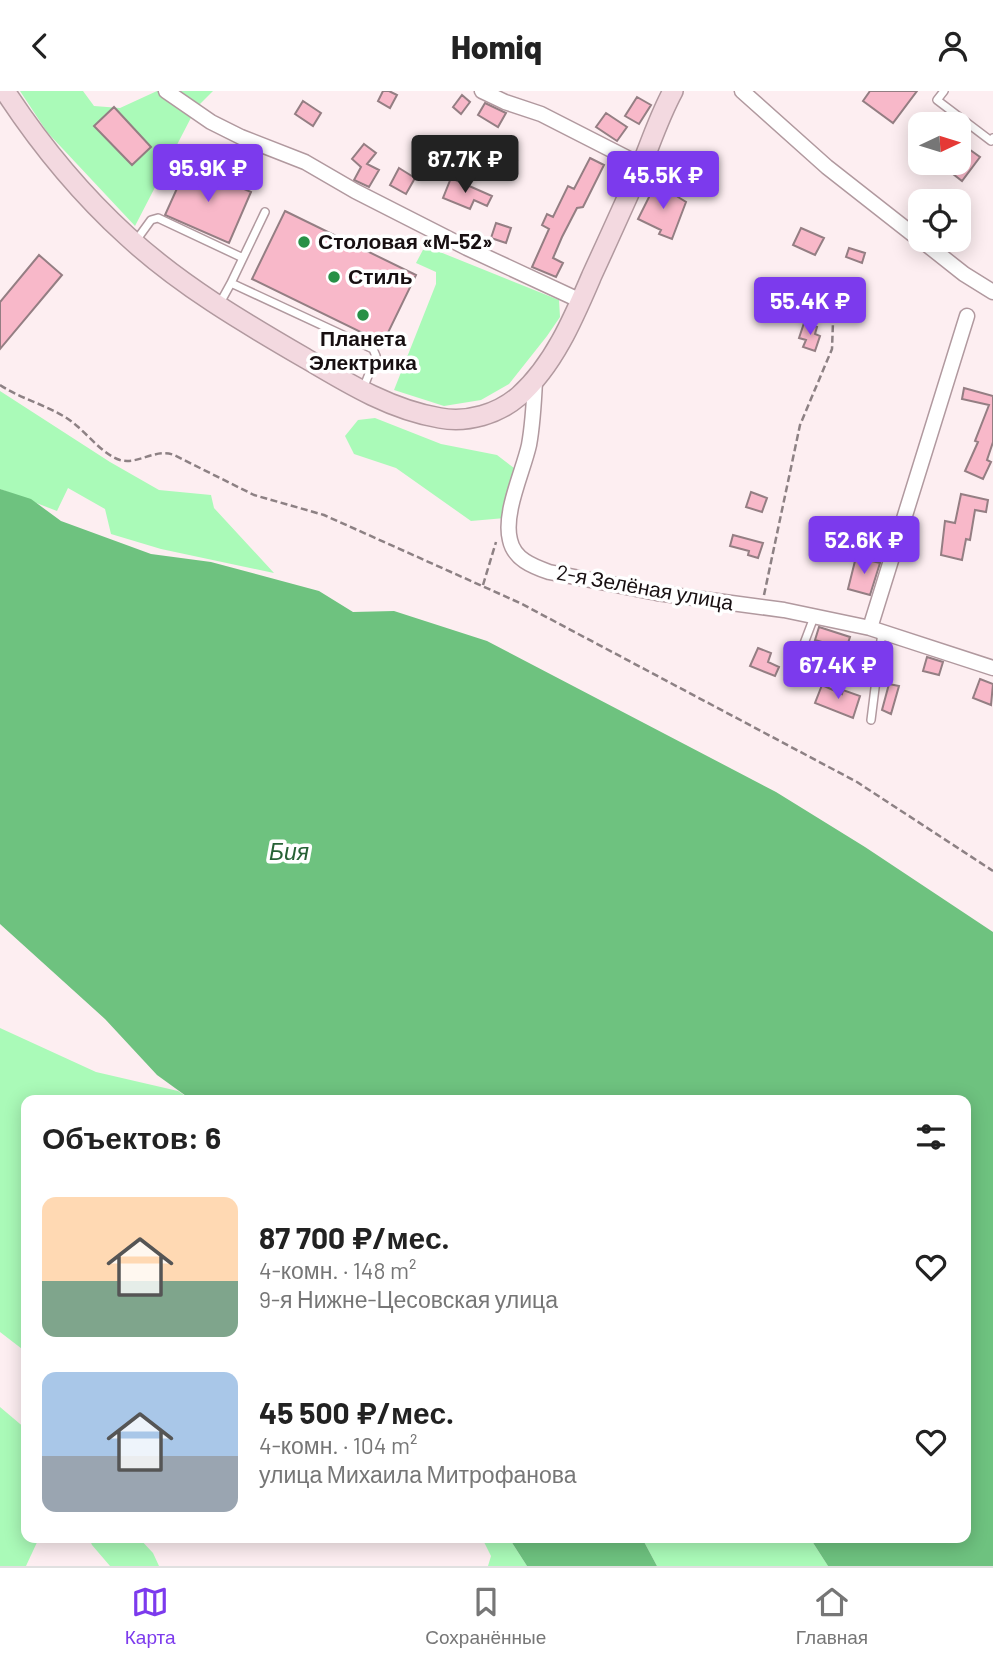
<!DOCTYPE html>
<html lang="ru">
<meta charset="utf-8">
<style>
:root{--surface:#fff;--page:#f2f2f2;--text:#222;--muted:#767676;--line:#e0e0e0;--accent:#7c3aed}
body{margin:0;font-family:Barlow,sans-serif;background:var(--page);color:var(--text);height:100vh;display:flex;flex-direction:column;font-size:26px;white-space:nowrap}
*{box-sizing:border-box;margin:0}
p{font-size:23px;color:var(--muted)}
.icon{flex:none;width:38px;height:38px;fill:none;stroke:currentColor;stroke-width:2;stroke-linecap:round;stroke-linejoin:round}
.map{position:relative;flex:1;overflow:hidden}
.sheet{position:absolute;left:21px;top:1004px;width:950px;height:448px;display:flex;flex-direction:column;background:var(--surface);border-radius:14px;box-shadow:0 4px 18px #0003}
.sheet>*{flex:none}
.needle{width:46px;rotate:86deg}
.tools{position:absolute;left:908px;top:21px;display:grid;gap:14px}
.tools a{display:grid;place-items:center;width:63px;height:63px;border-radius:14px;background:var(--surface);box-shadow:0 4px 18px #0003;font-size:35px}
.price{position:absolute;translate:-50% -60px;padding:0 16px;border-radius:7px;background:var(--accent);color:#fff;font-size:23px;line-height:46px;filter:drop-shadow(0 2px 4px #0008)}
.price::after{content:'';position:absolute;left:50%;top:42px;width:21px;height:16px;margin-left:-10px;background:inherit;clip-path:polygon(0 0,100% 0,50% 100%)}
.price.on{background:#222;color:#fff}
ul{padding:0;list-style:none}
li{display:flex;align-items:center;gap:21px;height:175px;padding:0 21px}
li span{display:grid;place-items:center;flex:none;width:196px;height:140px;border-radius:14px;color:#555}
li>.icon{margin-inline-start:auto}
span .icon{width:84px;height:84px;fill:#fffc;stroke-width:1}
li b{font-size:30px}
h2{display:flex;justify-content:space-between;align-items:center;height:84px;padding:0 21px;font-size:30px}
header{display:flex;justify-content:space-between;align-items:center;height:91px;padding:0 21px;background:var(--surface);font-size:32px;font-weight:800}
.menu{display:flex;justify-content:space-around;align-items:center;height:98px;border-top:2px solid var(--line);background:var(--surface);font-size:19px;color:var(--muted)}
.menu a{display:grid;justify-items:center;gap:4px}
.menu .on{color:var(--accent)}
.map>svg:first-child{display:block}
.green{fill:#aafab8}
.water{fill:#6ec27f}
.building{fill:#f8b8c9;stroke:#947e83;stroke-width:2}
.lines{fill:none;stroke-linecap:round;stroke-linejoin:round}
.lane-casing{stroke:#b1999f;stroke-width:10}
.street-casing{stroke:#b1999f;stroke-width:17}
.secondary-casing{stroke:#b1999f;stroke-width:22}
.path{stroke:#8d8184;stroke-width:2.5;stroke-dasharray:7 3.5;stroke-linecap:butt}
.lane{stroke:#fff;stroke-width:7}
.street{stroke:#fff;stroke-width:14}
.secondary{stroke:#f3d9e0;stroke-width:19}
.poi-dot{fill:#279046;stroke:#fff;stroke-width:2.5}
.labels{text-anchor:middle;stroke-width:7;stroke-linejoin:round;paint-order:stroke}
.poi-label{font-size:21px;font-weight:bold;fill:#170f11;stroke:#fff;text-anchor:start}
.street-label{font-size:21px;fill:#170f11;stroke:#fff}
.water-label{font-size:23px;font-style:italic;fill:#266135;stroke:#fff}
</style>
<header><svg class="icon" aria-label="back" viewBox="0 0 24 24"><path d="M15 5l-7 7 7 7"/></svg>Homiq<svg class="icon" aria-label="person" viewBox="0 0 24 24"><circle cx="12" cy="8" r="4"/><path d="M4 21q1-7 8-7t8 7"/></svg></header>
<div class="map">
<svg width="993" height="1475" viewBox="0 0 993 1475">
<rect width="100%" height="100%" fill="#fdeef1"/>
<!-- green -->
<path class="green" d="M20 0H83L94 15 120 17 157 0H213L196 17 135 135 47 41Z
M425 155 559 209 560 226 547 245 509 293 481 309 444 315 394 299 436 193V181L416 172Z
M0 300 110 371 159 399 211 404 214 417 274 482 161 458 111 443 105 418 68 397 57 420 0 398Z
M375 327 441 353 497 364 514 377 516 405 505 427 471 430 396 377 354 363 345 345 358 329Z
M0 937 96 981 178 1000 193 1010H26V1261L0 1241Z
M0 1316 26 1338V1447H39L26 1475H0Z
M89 1447H139L153 1462 159 1475H110L92 1454Z
M482 1447H509L527 1475H488L491 1465Z
M642 1447H810L828 1475H657Z"/>
<!-- water -->
<path class="water" d="M0 398 31 408 61 430 151 463 211 471 319 500 353 521 394 520 487 550 776 701 865 756 993 841V1475H828L810 1447H966V1010H193L157 984 105 928 0 833Z
M509 1447H642L657 1475H527Z"/>
<!-- building -->
<path class="building" d="M383 0H389L397 4 390 17 378 10Z
M870 0H917L893 32 863 10Z
M462 4 470 11 461 23 453 16Z
M637 6 651 14 639 33 625 25Z
M303 10 321 22 313 35 295 23Z
M485 12 506 22 498 36 478 24Z
M114 16 151 56 132 74 94 35Z
M606 22 627 36 617 50 596 36Z
M959 51 980 66 962 90 939 72H959Z
M364 53 376 62 367 73 379 79 369 96 354 89 361 76 352 68Z
M468 54 494 67 485 84 460 70Z
M501 62 517 70 513 79 497 71Z
M590 67 604 74 583 116 577 117 562 146 553 167 563 172 556 186 532 176 549 138 542 134 547 123 553 126 568 95 574 98Z
M673 67 693 78 684 95 665 82Z
M188 73 251 101 229 152 165 124Z
M399 77 415 87 406 103 390 94Z
M451 87 492 105 487 115 474 109 470 118 443 107Z
M656 92 679 104 678 106 686 111 672 148 659 143 661 139 638 128Z
M285 120 416 184 383 252 252 188Z
M496 132 511 137 506 152 491 147Z
M801 137 824 147 815 164 793 154Z
M849 157 865 162 862 172 846 166Z
M39 164 62 184 0 258V211Z
M804 232 817 236 815 243 820 245 815 260 803 256 806 249 799 247Z
M964 297 993 305V351L987 369 991 371 983 388 965 380 978 351 975 350 989 314 962 308Z
M751 401 767 407 762 421 746 416Z
M961 403 988 409 986 421 975 419 970 449 966 448 962 469 941 464 945 430 955 432Z
M733 444 763 452 758 467 748 464 749 460 730 455Z
M856 466 880 472 870 504 848 498Z
M819 536 850 546 846 558 815 549Z
M758 557 771 562 768 571 779 576 775 585 750 575Z
M927 566 943 571 939 584 923 580Z
M980 588 993 593 991 614 973 607Z
M889 593 899 595 891 623 882 619Z
M822 594 842 603 843 599 860 605 853 627 815 612Z"/>
<g class="lines">
<!-- lane casing -->
<g class="lane-casing">
<path id="lane" d="M944 0 937 9 991 50 993 47
M135 151 151 129 158 127 243 167
M231 192 265 121
M220 212 231 192 373 258 376 265 363 298
M794 579 814 526
M871 629 882 541"/>
</g>
<!-- street casing -->
<g class="street-casing">
<path id="street" d="M166 0 211 31 241 46 305 71 355 100 467 157 581 210
M482 0 505 11 541 23 641 74
M742 0 827 76 920 149
M921 149 964 183 993 201
M535 289C534 311 533 332 529 354 523 381 503 422 510 449 514 468 532 475 549 481L657 502 784 519 870 537 993 577
M870 537 967 225"/>
</g>
<!-- secondary casing -->
<g class="secondary-casing">
<path id="secondary" d="M5 0C39 52 81 103 127 145 180 194 243 231 305 267 347 292 391 319 440 327 468 332 498 323 519 305 554 274 574 226 592 184 609 147 626 110 642 73 652 48 660 24 673 0"/>
</g>
<!-- path -->
<path class="path" d="M0 294C24 310 56 316 77 335 91 347 103 363 120 369 138 374 155 357 174 364L254 404 324 424 520 512 857 691 993 780
M483 494 496 451
M764 504 800 334 832 258 833 231"/>
<!-- lane -->
<use href="#lane" class="lane"/>
<!-- street -->
<use href="#street" class="street"/>
<!-- secondary -->
<use href="#secondary" class="secondary"/>
</g>
<!-- markers -->
<g class="poi-dot">
<circle cx="304" cy="151" r="7"/>
<circle cx="334" cy="186" r="7"/>
<circle cx="363" cy="224" r="7"/>
</g>
<g class="labels">
<!-- poi labels -->
<g class="poi-label">
<text x="318" y="158">Столовая «М-52»</text>
<text x="348" y="193">Стиль</text>
<text x="363" y="255" text-anchor="middle">Планета<tspan x="363" dy="24">Электрика</tspan></text>
</g>
<!-- street labels -->
<g class="street-label">
<text transform="translate(645 497) rotate(10)" y="7">2-я Зелёная улица</text>
</g>
<!-- water labels -->
<g class="water-label">
<text x="289" y="769">Бия</text>
</g>
</g>
</svg>
<div class="tools">
<a><svg class="needle" viewBox="-14 -14 28 28"><path d="M0-13l5 13h-10z" fill="#e53935"/><path d="M0 13l5-13h-10z" fill="#767676"/></svg></a>
<a><svg class="icon" aria-label="locate" viewBox="0 0 24 24"><circle cx="12" cy="12" r="6"/><path d="M12 2v4M12 18v4M2 12h4M18 12h4"/></svg></a>
</div>
<b class="price on" style="left:465px;top:104px">87.7K ₽</b>
<b class="price" style="left:208px;top:113px">95.9K ₽</b>
<b class="price" style="left:663px;top:120px">45.5K ₽</b>
<b class="price" style="left:810px;top:246px">55.4K ₽</b>
<b class="price" style="left:864px;top:485px">52.6K ₽</b>
<b class="price" style="left:838px;top:610px">67.4K ₽</b>
<section class="sheet">
<h2>Объектов: 6<svg class="icon" aria-label="filters" viewBox="0 0 24 24"><path d="M4 7h16M4 17h16"/><circle cx="9" cy="7" r="2"/><circle cx="15" cy="17" r="2"/></svg></h2>
<ul>
<li><span style="background:linear-gradient(#ffd9b3 60%,#7fa58c 0)"><svg class="icon" aria-label="home" viewBox="0 0 24 24"><path d="M3 11l9-7 9 7M6 9v11h12V9"/></svg></span><div><b>87 700 ₽/мес.</b><p>4-комн. · 148 m²</p><p>9-я Нижне-Цесовская улица</p></div><svg class="icon" aria-label="heart" viewBox="0 0 24 24"><path d="M12 20l-8-8c-3-5 5-10 8-4 3-6 11-1 8 4z"/></svg></li>
<li><span style="background:linear-gradient(#a9c7e8 60%,#9aa5b1 0)"><svg class="icon" aria-label="home" viewBox="0 0 24 24"><path d="M3 11l9-7 9 7M6 9v11h12V9"/></svg></span><div><b>45 500 ₽/мес.</b><p>4-комн. · 104 m²</p><p>улица Михаила Митрофанова</p></div><svg class="icon" aria-label="heart" viewBox="0 0 24 24"><path d="M12 20l-8-8c-3-5 5-10 8-4 3-6 11-1 8 4z"/></svg></li>
</ul>
</section>
</div>
<nav class="menu">
<a class="on"><svg class="icon" aria-label="map" viewBox="0 0 24 24"><path d="M3 6l6-2 6 2 6-2v14l-6 2-6-2-6 2zM9 4v14M15 6v14"/></svg>Карта</a>
<a><svg class="icon" aria-label="saved" viewBox="0 0 24 24"><path d="M7 4h10v16l-5-4-5 4z"/></svg>Сохранённые</a>
<a><svg class="icon" aria-label="home" viewBox="0 0 24 24"><path d="M3 11l9-7 9 7M6 9v11h12V9"/></svg>Главная</a>
</nav>
